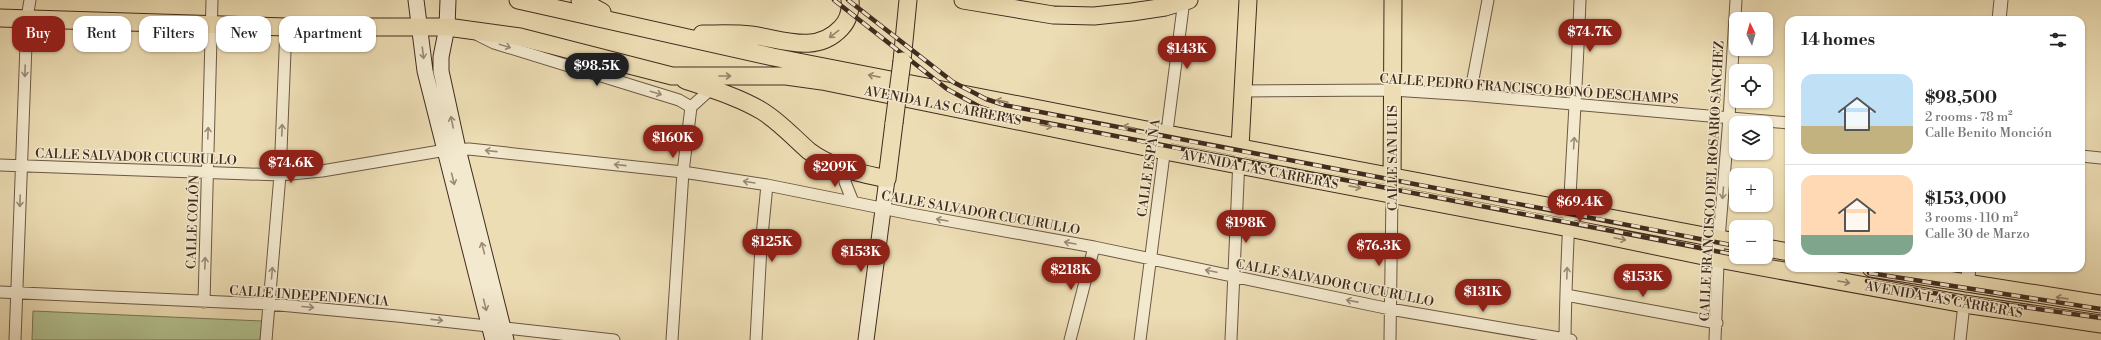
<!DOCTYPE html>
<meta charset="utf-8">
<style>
:root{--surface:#fff;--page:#f2f2f2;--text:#222;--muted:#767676;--line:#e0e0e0;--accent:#8f2418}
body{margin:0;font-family:"Libre Bodoni",serif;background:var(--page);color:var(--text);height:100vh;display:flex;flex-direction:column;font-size:15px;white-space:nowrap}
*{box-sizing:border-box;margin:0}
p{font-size:13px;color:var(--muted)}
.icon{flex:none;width:22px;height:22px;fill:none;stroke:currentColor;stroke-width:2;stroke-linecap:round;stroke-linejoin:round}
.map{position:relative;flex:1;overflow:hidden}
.panel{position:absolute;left:1785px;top:16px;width:300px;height:256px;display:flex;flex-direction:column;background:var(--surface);border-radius:12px;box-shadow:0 1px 3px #0004}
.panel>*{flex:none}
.guide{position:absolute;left:12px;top:16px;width:380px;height:36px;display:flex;gap:8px}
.needle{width:26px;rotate:355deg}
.fabs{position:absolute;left:1729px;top:12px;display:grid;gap:8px}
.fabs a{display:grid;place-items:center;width:44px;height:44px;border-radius:8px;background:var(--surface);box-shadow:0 1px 3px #0004;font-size:20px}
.price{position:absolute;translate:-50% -34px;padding:0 9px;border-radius:14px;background:var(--accent);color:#fff;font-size:13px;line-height:26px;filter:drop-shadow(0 1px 2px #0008)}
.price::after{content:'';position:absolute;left:50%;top:24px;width:12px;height:9px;margin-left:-6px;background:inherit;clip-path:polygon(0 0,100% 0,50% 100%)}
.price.active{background:#222;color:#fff}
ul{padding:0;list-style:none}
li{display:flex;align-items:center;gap:12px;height:100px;padding:0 16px}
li+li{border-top:1px solid var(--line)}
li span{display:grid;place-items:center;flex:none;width:112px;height:80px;border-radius:12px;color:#555}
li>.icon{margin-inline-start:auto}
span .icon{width:48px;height:48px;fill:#fffc;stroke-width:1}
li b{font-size:17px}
h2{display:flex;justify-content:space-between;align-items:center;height:48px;padding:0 16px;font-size:17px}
.pill{padding:0 14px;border-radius:12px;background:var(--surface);box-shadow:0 1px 3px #0004;font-size:14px;line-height:36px}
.pill.active{background:var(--accent);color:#fff}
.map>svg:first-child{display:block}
.green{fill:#b3c291;stroke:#7a7658}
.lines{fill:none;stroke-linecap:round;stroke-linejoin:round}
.minor-casing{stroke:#6c5844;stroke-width:13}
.tertiary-casing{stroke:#6c5844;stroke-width:15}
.secondary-casing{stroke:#412b1f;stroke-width:17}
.primary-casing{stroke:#412b1f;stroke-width:19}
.minor{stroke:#f3e9ce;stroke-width:11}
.tertiary{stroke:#f3e9ce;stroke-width:13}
.secondary{stroke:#f3e9ce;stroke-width:15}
.primary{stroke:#edddb4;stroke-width:17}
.rail-casing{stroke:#412b1f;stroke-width:4.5}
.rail{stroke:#f3e9ce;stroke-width:3;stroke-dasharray:9;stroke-linecap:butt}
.primary-bridge-casing{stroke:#412b1f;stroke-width:19;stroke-linecap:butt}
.primary-bridge{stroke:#edddb4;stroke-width:17}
.oneway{stroke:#97846a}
.oneway2{stroke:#9a8a76}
.labels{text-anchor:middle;stroke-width:3;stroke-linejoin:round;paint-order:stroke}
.street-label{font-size:13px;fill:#412b1f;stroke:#f3e9ce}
</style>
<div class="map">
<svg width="2101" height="340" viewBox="0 0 2101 340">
<rect width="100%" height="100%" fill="#edddb4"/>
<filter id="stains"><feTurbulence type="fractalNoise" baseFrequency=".005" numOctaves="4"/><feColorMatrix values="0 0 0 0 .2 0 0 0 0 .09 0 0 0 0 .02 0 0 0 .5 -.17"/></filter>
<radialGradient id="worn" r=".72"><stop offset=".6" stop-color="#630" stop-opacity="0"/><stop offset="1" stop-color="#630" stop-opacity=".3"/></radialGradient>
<!-- green -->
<path class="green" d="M33 311 262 321 260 340H32Z"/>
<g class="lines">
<!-- minor casing -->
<g class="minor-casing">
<path id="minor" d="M478 35 494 43 679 100 691 107 683 172 672 340
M1242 91 1392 90 1470 95 1789 123
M1470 95 1488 0
M691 107 711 89
M2081 156 2101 158
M0 165 280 175 322 171 446 150 469 149 683 172 767 185 911 214 1094 247 1390 309 1571 340
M845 169V182L853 202
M0 292 269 304 397 316 614 340
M1566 295 1717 323
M204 302 212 0
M15 340 27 18 30 0
M266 340 280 175 286 27
M756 340 761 246 767 185
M1070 340 1094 247
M1140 340 1184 0
M1231 340 1239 159
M1390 340 1392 194
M1565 340C1566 227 1576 113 1580 0
M1715 340 1719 239 1729 118 1736 0
M1960 340 1964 304"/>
</g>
<!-- tertiary casing -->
<g class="tertiary-casing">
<path id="tertiary" d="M1999 20 2001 0
M1967 285 1969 268"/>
</g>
<!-- secondary casing -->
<g class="secondary-casing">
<path id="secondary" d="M416 0 425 71 493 340
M448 0 447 27 441 57V71L458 149 506 340
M866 340 887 179"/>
</g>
<!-- primary casing -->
<g class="primary-casing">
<path id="primary" d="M518 0 773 57 1167 134 1736 242
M580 0 602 12
M963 0 1053 15 1094 16 1132 12 1165 7 1189 0
M0 18 286 27H447L520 37 672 76H786L822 81 1165 151 1569 228 1718 259 1964 304 2101 324
M702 34C718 34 735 33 751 35 782 39 816 55 841 28 848 21 851 10 850 0
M902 61 908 0
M685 80C711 89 739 97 762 111 780 122 794 138 809 151 831 168 860 173 887 179L894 123
M1240 147 1248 0
M1392 188 1393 0
M1766 248 1789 252
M1871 268 2101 304"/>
</g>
<!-- minor -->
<use href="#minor" class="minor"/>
<!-- tertiary -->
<use href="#tertiary" class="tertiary"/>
<!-- secondary -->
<use href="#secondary" class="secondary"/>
<!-- primary -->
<use href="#primary" class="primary"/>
<!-- rail casing -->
<g class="rail-casing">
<path id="rail" d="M834 0 947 89 980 107 1001 114C1246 163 1491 206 1736 255
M848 0 953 82 986 99 1004 105C1248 154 1492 197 1736 246
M1766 252H1768
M1745 257 1766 261
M1869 273 2101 309
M1867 281 1967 299 2101 318"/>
</g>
<!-- rail -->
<use href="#rail" class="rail"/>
<!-- primary-bridge casing -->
<g class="primary-bridge-casing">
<path id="primary-bridge" d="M894 123 902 61"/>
</g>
<!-- primary-bridge -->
<use href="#primary-bridge" class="primary-bridge"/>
</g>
<!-- one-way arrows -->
<defs><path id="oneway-shaft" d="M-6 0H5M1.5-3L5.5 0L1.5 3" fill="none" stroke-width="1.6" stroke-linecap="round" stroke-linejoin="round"/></defs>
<g class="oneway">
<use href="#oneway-shaft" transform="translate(834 34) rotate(142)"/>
<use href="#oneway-shaft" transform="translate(725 76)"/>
<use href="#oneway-shaft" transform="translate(874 76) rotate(-169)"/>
<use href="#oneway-shaft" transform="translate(1002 101) rotate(-169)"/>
<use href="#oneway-shaft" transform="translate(1046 126) rotate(12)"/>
<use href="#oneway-shaft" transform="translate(1129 127) rotate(-168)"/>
<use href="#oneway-shaft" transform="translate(1355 187) rotate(11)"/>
<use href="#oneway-shaft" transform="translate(1620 239) rotate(12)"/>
<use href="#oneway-shaft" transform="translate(1844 282) rotate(10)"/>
<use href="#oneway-shaft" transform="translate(2062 298) rotate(-172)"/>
</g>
<g class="oneway2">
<use href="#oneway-shaft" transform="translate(505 46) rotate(17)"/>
<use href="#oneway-shaft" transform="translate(423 53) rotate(83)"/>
<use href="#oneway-shaft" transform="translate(25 71) rotate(92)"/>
<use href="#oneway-shaft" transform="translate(656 93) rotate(17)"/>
<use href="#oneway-shaft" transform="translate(452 122) rotate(-102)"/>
<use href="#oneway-shaft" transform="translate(282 130) rotate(-88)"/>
<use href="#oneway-shaft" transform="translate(208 133) rotate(-88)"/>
<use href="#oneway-shaft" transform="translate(1574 143) rotate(-86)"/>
<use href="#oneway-shaft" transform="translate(491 151) rotate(-174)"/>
<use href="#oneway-shaft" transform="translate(620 165) rotate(-174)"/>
<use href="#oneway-shaft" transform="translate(453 179) rotate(76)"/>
<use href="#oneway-shaft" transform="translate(749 182) rotate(-171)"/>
<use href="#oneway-shaft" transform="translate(1723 193) rotate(95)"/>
<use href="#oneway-shaft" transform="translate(20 201) rotate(92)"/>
<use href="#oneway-shaft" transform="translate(942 220) rotate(-170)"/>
<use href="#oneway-shaft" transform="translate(1070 243) rotate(-170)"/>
<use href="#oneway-shaft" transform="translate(483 248) rotate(-104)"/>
<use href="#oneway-shaft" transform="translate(205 263) rotate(-88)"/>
<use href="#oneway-shaft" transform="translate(1211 271) rotate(-168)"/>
<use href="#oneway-shaft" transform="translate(272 273) rotate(-85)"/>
<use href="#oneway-shaft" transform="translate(1567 273) rotate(-88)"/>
<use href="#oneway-shaft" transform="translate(1352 301) rotate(-169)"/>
<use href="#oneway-shaft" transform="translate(485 305) rotate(76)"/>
<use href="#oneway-shaft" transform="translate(308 307) rotate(5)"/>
<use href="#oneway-shaft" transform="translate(437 320) rotate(6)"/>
</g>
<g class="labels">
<!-- street labels -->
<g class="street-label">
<text transform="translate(1529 88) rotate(4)" y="5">CALLE PEDRO FRANCISCO BONÓ DESCHAMPS</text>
<text transform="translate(943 105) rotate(11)" y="5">AVENIDA LAS CARRERAS</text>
<text transform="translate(136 156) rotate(2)" y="5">CALLE SALVADOR CUCURULLO</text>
<text transform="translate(1392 158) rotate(-90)" y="5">CALLE SAN LUIS</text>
<text transform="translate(1148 168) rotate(-82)" y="5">CALLE ESPAÑA</text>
<text transform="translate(1260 169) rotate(11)" y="5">AVENIDA LAS CARRERAS</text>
<text transform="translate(1711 181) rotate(-87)" y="5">CALLE FRANCISCO DEL ROSARIO SÁNCHEZ</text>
<text transform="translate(981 212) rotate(10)" y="5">CALLE SALVADOR CUCURULLO</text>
<text transform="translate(192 222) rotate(-88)" y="5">CALLE COLÓN</text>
<text transform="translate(1335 282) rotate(11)" y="5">CALLE SALVADOR CUCURULLO</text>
<text transform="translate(309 295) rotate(4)" y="5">CALLE INDEPENDENCIA</text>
<text transform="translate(1944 299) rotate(10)" y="5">AVENIDA LAS CARRERAS</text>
</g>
</g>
<rect width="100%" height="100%" filter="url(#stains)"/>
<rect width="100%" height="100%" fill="url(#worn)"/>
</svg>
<div class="fabs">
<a><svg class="needle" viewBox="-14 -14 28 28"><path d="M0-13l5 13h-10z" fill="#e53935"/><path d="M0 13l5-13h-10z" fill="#767676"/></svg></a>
<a><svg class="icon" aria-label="locate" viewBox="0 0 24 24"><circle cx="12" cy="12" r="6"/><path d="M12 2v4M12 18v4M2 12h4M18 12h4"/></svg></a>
<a><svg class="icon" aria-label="layers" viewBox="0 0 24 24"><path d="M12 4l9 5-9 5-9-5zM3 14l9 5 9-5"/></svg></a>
<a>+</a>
<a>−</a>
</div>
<b class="price" style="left:1590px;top:53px">$74.7K</b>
<b class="price" style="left:1187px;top:70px">$143K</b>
<b class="price active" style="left:597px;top:87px">$98.5K</b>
<b class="price" style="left:673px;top:159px">$160K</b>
<b class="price" style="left:291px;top:184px">$74.6K</b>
<b class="price" style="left:835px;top:188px">$209K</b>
<b class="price" style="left:1580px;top:223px">$69.4K</b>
<b class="price" style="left:1246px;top:244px">$198K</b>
<b class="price" style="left:772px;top:263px">$125K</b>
<b class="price" style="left:1379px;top:267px">$76.3K</b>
<b class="price" style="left:861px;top:273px">$153K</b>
<b class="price" style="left:1071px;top:291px">$218K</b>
<b class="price" style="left:1643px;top:298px">$153K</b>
<b class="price" style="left:1483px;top:313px">$131K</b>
<div class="guide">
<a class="pill active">Buy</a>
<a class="pill">Rent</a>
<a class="pill">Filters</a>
<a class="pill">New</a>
<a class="pill">Apartment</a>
</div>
<section class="panel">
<h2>14 homes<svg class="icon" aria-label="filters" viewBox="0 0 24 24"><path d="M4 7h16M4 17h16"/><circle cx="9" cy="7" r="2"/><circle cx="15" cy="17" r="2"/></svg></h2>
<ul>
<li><span style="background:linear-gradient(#bfe0f5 65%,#c2b280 0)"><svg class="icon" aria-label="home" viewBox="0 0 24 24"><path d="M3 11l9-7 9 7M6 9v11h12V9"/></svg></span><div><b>$98,500</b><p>2 rooms · 78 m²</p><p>Calle Benito Monción</p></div></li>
<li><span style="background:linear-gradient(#ffd9b3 75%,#7fa58c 0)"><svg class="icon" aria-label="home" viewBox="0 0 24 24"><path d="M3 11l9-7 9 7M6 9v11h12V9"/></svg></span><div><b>$153,000</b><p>3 rooms · 110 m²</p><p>Calle 30 de Marzo</p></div></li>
</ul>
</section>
</div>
